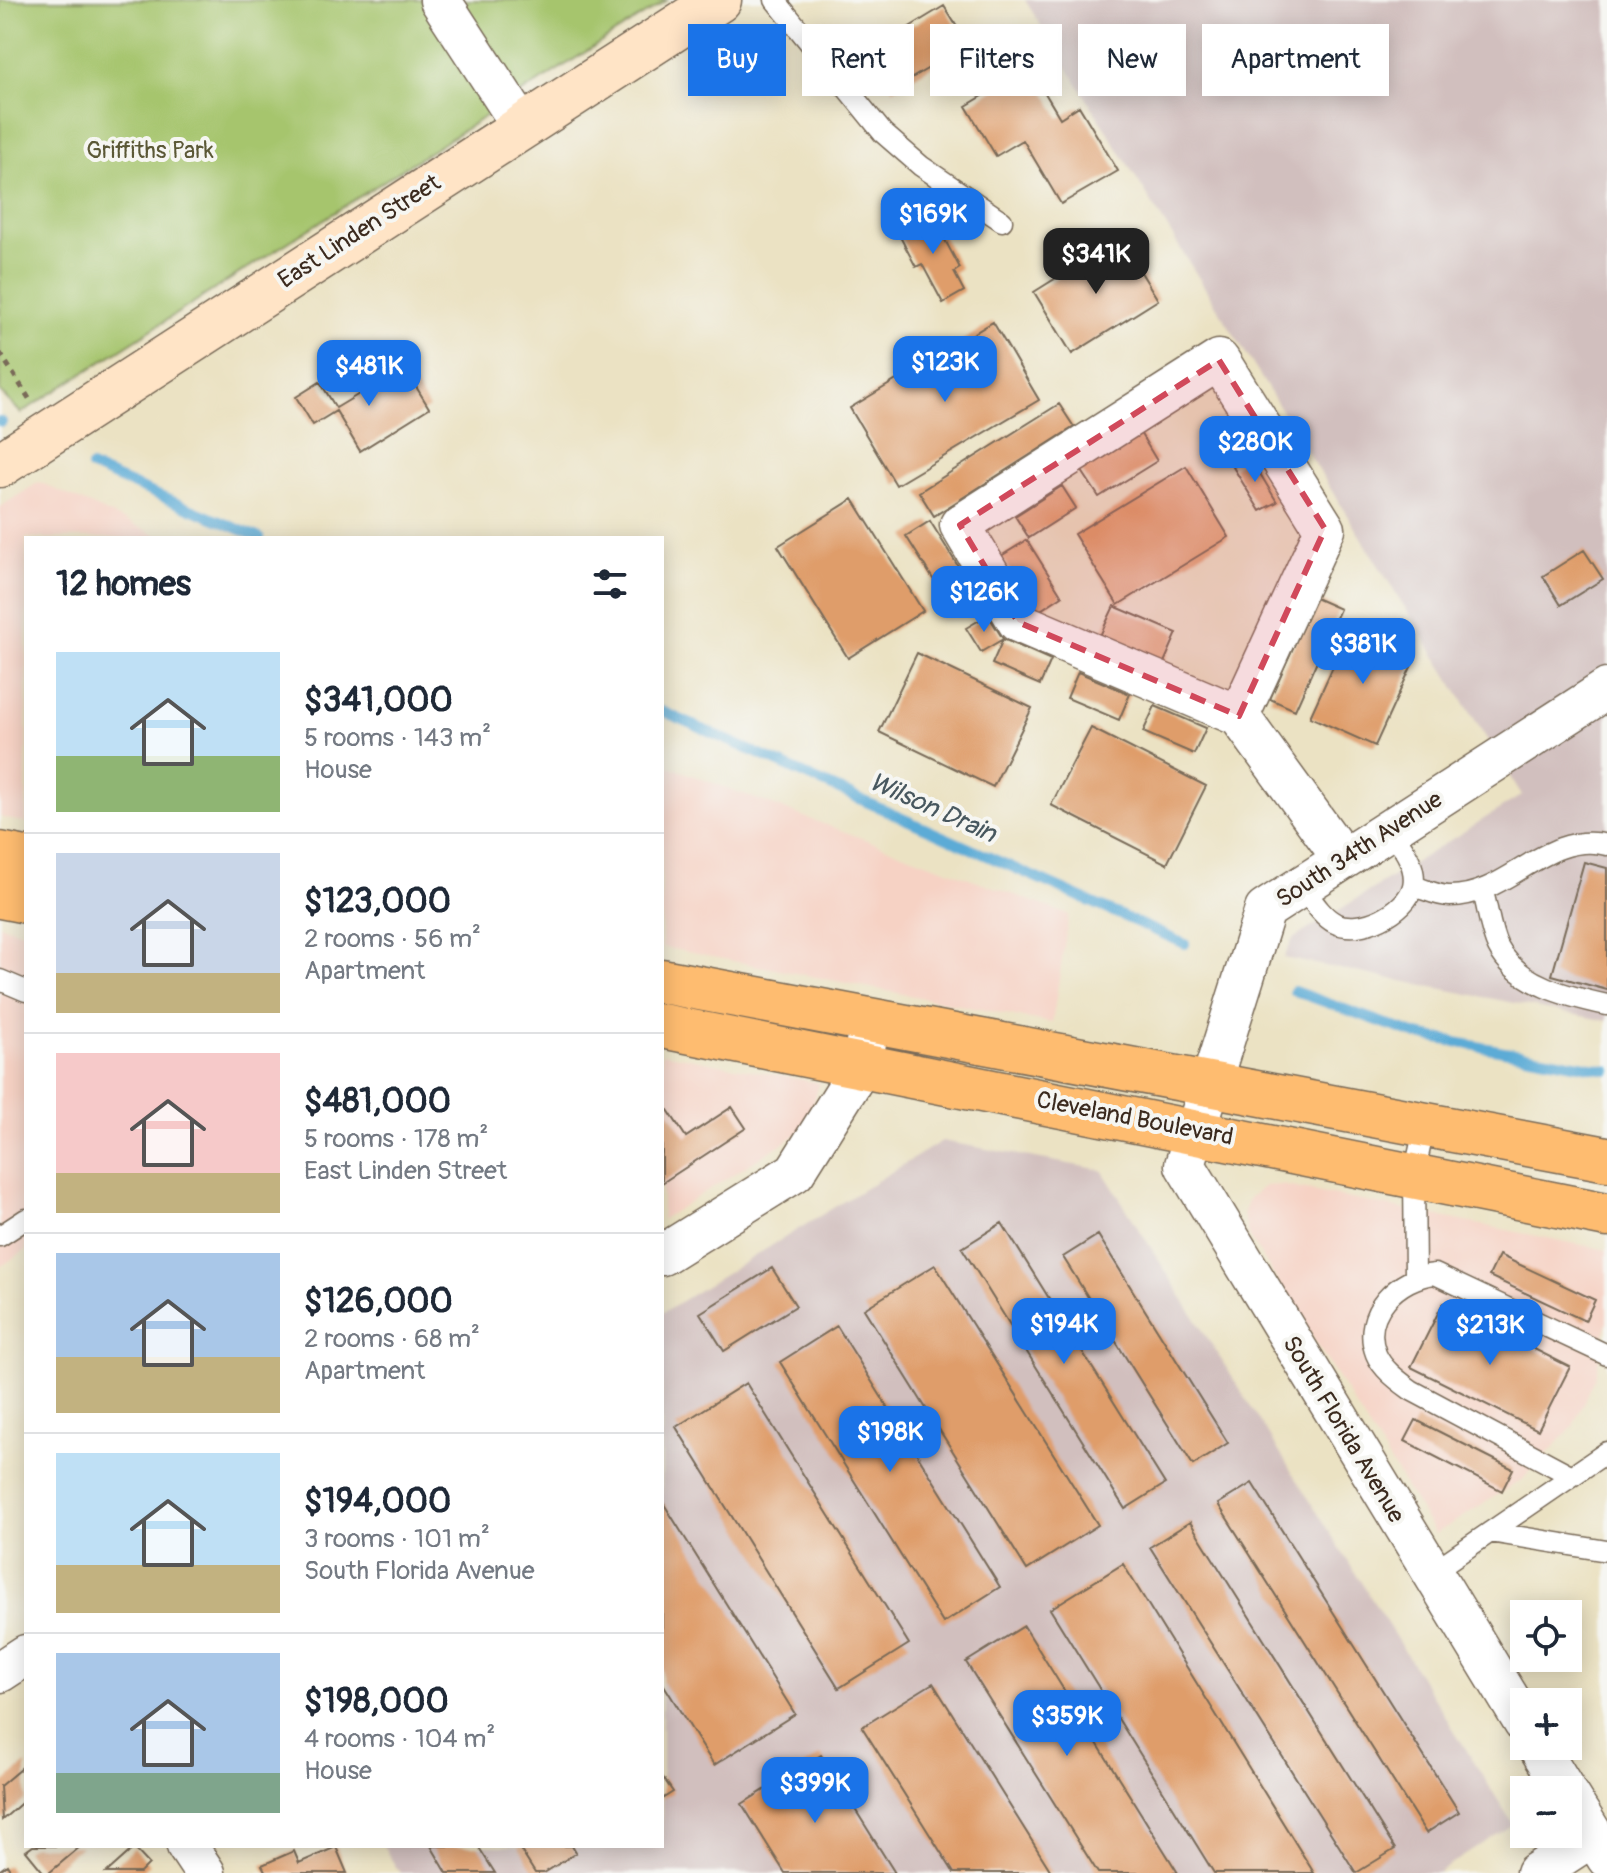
<!DOCTYPE html>
<meta charset="utf-8">
<style>
:root{--surface:#fff;--page:#f2f2f3;--text:#1f2937;--muted:#747a83;--line:#e0e1e3;--accent:#1a73e8}
body{margin:0;font-family:Pangolin,sans-serif;background:var(--page);color:var(--text);height:100vh;display:flex;flex-direction:column;font-size:30px;white-space:nowrap}
*{box-sizing:border-box;margin:0}
p{font-size:26px;color:var(--muted)}
.icon{flex:none;width:44px;height:44px;fill:none;stroke:currentColor;stroke-width:2;stroke-linecap:round;stroke-linejoin:round}
.map{position:relative;flex:1;overflow:hidden}
.side{position:absolute;left:24px;top:536px;width:640px;height:1312px;display:flex;flex-direction:column;background:var(--surface);border-radius:0px;box-shadow:0 4px 20px #0003}
.side>*{flex:none}
.top-card{position:absolute;left:688px;top:24px;width:760px;height:72px;display:flex;gap:16px}
.controls{position:absolute;left:1510px;top:1600px;display:grid;gap:16px}
.controls a{display:grid;place-items:center;width:72px;height:72px;border-radius:0px;background:var(--surface);box-shadow:0 4px 20px #0003;font-size:40px}
.price{position:absolute;translate:-50% -68px;padding:0 18px;border-radius:16px;background:var(--accent);color:#fff;font-size:26px;line-height:52px;filter:drop-shadow(0 2px 4px #0008)}
.price::after{content:'';position:absolute;left:50%;top:48px;width:24px;height:18px;margin-left:-12px;background:inherit;clip-path:polygon(0 0,100% 0,50% 100%)}
.price.active{background:#222;color:#fff}
ul{padding:0;list-style:none}
li{display:flex;align-items:center;gap:24px;height:200px;padding:0 32px}
li+li{border-top:2px solid var(--line)}
li span{display:grid;place-items:center;flex:none;width:224px;height:160px;border-radius:0px;color:#555}
li>.icon{margin-inline-start:auto}
span .icon{width:96px;height:96px;fill:#fffc;stroke-width:1}
li b{font-size:34px}
h2{display:flex;justify-content:space-between;align-items:center;height:96px;padding:0 32px;font-size:34px}
.chip{padding:0 28px;border-radius:0px;background:var(--surface);box-shadow:0 4px 20px #0003;font-size:28px;line-height:72px}
.chip.active{background:var(--accent);color:#fff}
.map>svg:first-child{display:block}
.built{fill:#f6d2c4}
.industrial{fill:#d1bfbe}
.green{fill:#a6c56d;stroke:#707846;stroke-width:2}
.lines{fill:none;stroke-linecap:round;stroke-linejoin:round}
.stream{stroke:#5cabd6;stroke-width:10}
.building{fill:#df9d6a}
.service-casing{stroke:#796a58;stroke-width:23}
.minor-casing{stroke:#796a58;stroke-width:43}
.secondary-casing{stroke:#796a58;stroke-width:47}
.primary-casing{stroke:#796a58;stroke-width:47}
.path{stroke:#796a58;stroke-width:5;stroke-dasharray:6 6;stroke-linecap:butt}
.service{stroke:#fff;stroke-width:20}
.minor{stroke:#fff;stroke-width:40}
.secondary{stroke:#ffe4c6;stroke-width:44}
.primary{stroke:#febc70;stroke-width:44}
.marked{fill:#d1495b;fill-opacity:0.2;stroke:#d1495b;stroke-width:6;stroke-dasharray:16 10;stroke-linejoin:round}
.labels{text-anchor:middle;stroke-width:8;stroke-linejoin:round;paint-order:stroke}
.park-label{font-size:24px;fill:#5b5836;stroke:#f6f6f2}
.street-label{font-size:24px;fill:#3b2a1e;stroke:#f6f6f2}
.water-label{font-size:26px;font-style:italic;fill:#47575e;stroke:#f6f6f2}
</style>
<div class="map">
<svg width="1607" height="1873" viewBox="0 0 1607 1873">
<rect width="100%" height="100%" fill="#f6f6f2"/>
<filter id="ink" filterUnits="userSpaceOnUse"><feTurbulence type="fractalNoise" baseFrequency=".0125" numOctaves="2"/><feDisplacementMap in="SourceGraphic" scale="16" xChannelSelector="R" yChannelSelector="G"/><feConvolveMatrix kernelMatrix="1 2 1 2 8 2 1 2 1" color-interpolation-filters="sRGB"/></filter>
<filter id="wash" filterUnits="userSpaceOnUse"><feTurbulence type="fractalNoise" baseFrequency=".006" numOctaves="4" result="noise"/><feDisplacementMap in="SourceGraphic" scale="32" xChannelSelector="R" yChannelSelector="G"/><feGaussianBlur stdDeviation="1.8" result="paint"/><feColorMatrix in="noise" values="0 0 0 0 0 0 0 0 0 0 0 0 0 0 0 0 0 1.4 0 .05"/><feComposite in="paint" operator="in"/></filter>
<g filter="url(#wash)">
<rect width="100%" height="100%" fill="#ebe2c3"/>
<!-- built -->
<path class="built" d="M39 482 163 538H26V823L0 817V507Z
M662 764 1069 915 1052 1023 662 947Z
M0 925 26 933V1250L0 1267Z
M662 1053 819 1083 807 1128 662 1219Z
M1281 1185 1607 1250V1322L1595 1378 1572 1428 1523 1479 1435 1534 1248 1234 1243 1215 1249 1198 1265 1186Z"/>
<!-- industrial -->
<path class="industrial" d="M1025 0H1607V1021L1284 958 1293 939 1522 795Z
M942 1141 1102 1170 1513 1824 1438 1873H400L383 1846H662V1313Z"/>
<!-- green -->
<path class="green" d="M0 0H667L21 413 0 392Z"/>
<g class="lines">
<!-- stream -->
<path class="stream" d="M0 421 2 422
M91 467 260 538
M662 711 1185 944
M1294 991 1417 1035 1607 1070"/>
</g>
<g id="blocks">
<!-- building -->
<path class="building" d="M944 6 975 56 941 76 934 65 893 89 870 51Z
M1030 68 1060 118 1079 106 1118 171 1061 204 1023 140 996 156 966 106Z
M931 214 960 268 954 272 964 291 943 303 922 264 916 267 897 231Z
M1120 238 1158 300 1072 354 1034 292Z
M993 322 1039 400 896 485 850 408Z
M404 367 429 408 360 451 336 411 313 425 296 397 320 382 336 408Z
M1059 404 1074 427 934 516 919 492Z
M1139 431 1157 461 1099 497 1080 468Z
M1250 457 1277 502 1260 511 1233 467Z
M1186 466 1229 537 1118 605 1074 534Z
M1062 486 1076 508 1029 538 1015 516Z
M853 499 923 611 848 658 778 546Z
M930 521 974 592 950 606 906 536Z
M1027 540 1062 596 1036 613 1001 556Z
M1584 550 1603 579 1561 605 1543 576Z
M1315 598 1340 609 1295 710 1270 699Z
M1114 606 1177 633 1163 665 1099 638Z
M988 615 1003 639 981 652 966 628Z
M1351 627 1416 656 1375 746 1310 717Z
M1003 639 1051 660 1040 685 992 664Z
M917 653 1032 708 993 787 879 732Z
M1078 672 1130 694 1119 720 1067 698Z
M1155 706 1206 728 1194 754 1143 732Z
M1091 728 1206 786 1167 864 1051 805Z
M1584 862 1607 868V990L1552 975Z
M662 1101 686 1137 732 1107 746 1128 662 1183Z
M1002 1223 1165 1484 1125 1509 962 1248Z
M1098 1235 1228 1443 1193 1465 1063 1257Z
M1499 1255 1595 1300 1585 1321 1489 1276Z
M935 1265 1098 1525 1027 1570 864 1309Z
M772 1268 796 1306 724 1351 700 1313Z
M1443 1303 1570 1367 1538 1430 1411 1367Z
M837 1326 1000 1587 943 1623 780 1362Z
M746 1383 909 1644 839 1688 676 1427Z
M1416 1420 1513 1469 1502 1491 1405 1441Z
M1252 1483 1459 1812 1426 1833 1218 1504Z
M662 1501 795 1714 714 1765 662 1682Z
M1190 1522 1395 1849 1356 1873 1150 1547Z
M1123 1564 1314 1873H1214L1050 1609Z
M1024 1626 1178 1873H1098L966 1662Z
M933 1683 1052 1873H954L862 1727Z
M821 1755 895 1873H785L742 1804Z
M26 1764V1799L2 1820 0 1786Z
M662 1776 673 1792 662 1799Z
M33 1846H81L49 1873H44L26 1851Z
M431 1846H478L495 1873H447Z
M518 1846H572L576 1853 544 1873H535Z
M336 1847 347 1873H266L262 1865 294 1851 299 1863Z
M134 1848 149 1864 140 1873H106Z
M7 1865 12 1873H0V1870Z"/>
</g>
</g>
<g filter="url(#ink)">
<use href="#blocks" fill-opacity="0" stroke="#796a58" stroke-width="2"/>
<g class="lines">
<!-- service casing -->
<g class="service-casing">
<path id="service" d="M775 0 883 133 921 166 1002 221
M1302 886C1311 898 1321 916 1335 923 1360 935 1407 912 1413 886 1418 865 1400 844 1390 829
M1413 886C1424 889 1438 896 1449 896 1508 897 1545 830 1607 845
M1483 892C1488 909 1490 931 1498 947 1517 985 1570 997 1607 1005
M0 980 26 991
M0 1236 26 1219
M1415 1276 1414 1175 1425 1124
M1572 1476 1411 1390C1399 1381 1382 1369 1376 1354 1360 1313 1399 1277 1435 1274L1607 1355
M1490 1532 1607 1551
M1432 1572 1607 1452"/>
</g>
<!-- minor casing -->
<g class="minor-casing">
<path id="minor" d="M440 0 522 126
M1219 360 1325 529 1239 716 1018 622 960 525Z
M1239 716 1343 859
M662 1255 795 1172 862 1065 867 1037
M0 1672 26 1655
M1524 1723 1185 1165 1265 910 1607 689
M1538 1746 1565 1790
M1568 1795 1607 1858
M187 1846 205 1873
M1536 1873 1593 1836"/>
</g>
<!-- secondary casing -->
<g class="secondary-casing">
<path id="secondary" d="M0 465 719 0"/>
</g>
<!-- primary casing -->
<g class="primary-casing">
<path id="primary" d="M0 854 26 859
M0 896 26 901
M662 981 1607 1159
M662 1026 1607 1215"/>
</g>
<!-- path -->
<path class="path" d="M0 353 30 400"/>
<!-- service -->
<use href="#service" class="service"/>
<!-- minor -->
<use href="#minor" class="minor"/>
<!-- secondary -->
<use href="#secondary" class="secondary"/>
<!-- primary -->
<use href="#primary" class="primary"/>
</g>
</g>
<!-- marked area -->
<path class="marked" d="M1219 360 1325 529 1239 716 1018 622 960 525Z"/>
<g class="labels">
<!-- park labels -->
<g class="park-label">
<text x="150" y="158">Griffiths Park</text>
</g>
<!-- street labels -->
<g class="street-label">
<text transform="translate(359 231) rotate(-33)" y="8">East Linden Street</text>
<text transform="translate(1359 849) rotate(-33)" y="8">South 34th Avenue</text>
<text transform="translate(1135 1118) rotate(11)" y="8">Cleveland Boulevard</text>
<text transform="translate(1344 1429) rotate(59)" y="8">South Florida Avenue</text>
</g>
<!-- water labels -->
<g class="water-label">
<text transform="translate(933 807) rotate(24)" y="9">Wilson Drain</text>
</g>
</g>
</svg>
<div class="controls">
<a><svg class="icon" aria-label="locate" viewBox="0 0 24 24"><circle cx="12" cy="12" r="6"/><path d="M12 2v4M12 18v4M2 12h4M18 12h4"/></svg></a>
<a>+</a>
<a>−</a>
</div>
<b class="price" style="left:933px;top:256px">$169K</b>
<b class="price active" style="left:1096px;top:296px">$341K</b>
<b class="price" style="left:945px;top:404px">$123K</b>
<b class="price" style="left:369px;top:408px">$481K</b>
<b class="price" style="left:1255px;top:484px">$280K</b>
<b class="price" style="left:984px;top:634px">$126K</b>
<b class="price" style="left:1363px;top:686px">$381K</b>
<b class="price" style="left:1064px;top:1366px">$194K</b>
<b class="price" style="left:1490px;top:1367px">$213K</b>
<b class="price" style="left:890px;top:1474px">$198K</b>
<b class="price" style="left:1067px;top:1758px">$359K</b>
<b class="price" style="left:815px;top:1825px">$399K</b>
<div class="top-card">
<a class="chip active">Buy</a>
<a class="chip">Rent</a>
<a class="chip">Filters</a>
<a class="chip">New</a>
<a class="chip">Apartment</a>
</div>
<section class="side">
<h2>12 homes<svg class="icon" aria-label="filters" viewBox="0 0 24 24"><path d="M4 7h16M4 17h16"/><circle cx="9" cy="7" r="2"/><circle cx="15" cy="17" r="2"/></svg></h2>
<ul>
<li><span style="background:linear-gradient(#bfe0f5 65%,#8fb573 0)"><svg class="icon" aria-label="home" viewBox="0 0 24 24"><path d="M3 11l9-7 9 7M6 9v11h12V9"/></svg></span><div><b>$341,000</b><p>5 rooms · 143 m²</p><p>House</p></div></li>
<li><span style="background:linear-gradient(#c9d6e8 75%,#c2b280 0)"><svg class="icon" aria-label="home" viewBox="0 0 24 24"><path d="M3 11l9-7 9 7M6 9v11h12V9"/></svg></span><div><b>$123,000</b><p>2 rooms · 56 m²</p><p>Apartment</p></div></li>
<li><span style="background:linear-gradient(#f6c9c9 75%,#c2b280 0)"><svg class="icon" aria-label="home" viewBox="0 0 24 24"><path d="M3 11l9-7 9 7M6 9v11h12V9"/></svg></span><div><b>$481,000</b><p>5 rooms · 178 m²</p><p>East Linden Street</p></div></li>
<li><span style="background:linear-gradient(#a9c7e8 65%,#c2b280 0)"><svg class="icon" aria-label="home" viewBox="0 0 24 24"><path d="M3 11l9-7 9 7M6 9v11h12V9"/></svg></span><div><b>$126,000</b><p>2 rooms · 68 m²</p><p>Apartment</p></div></li>
<li><span style="background:linear-gradient(#bfe0f5 70%,#c2b280 0)"><svg class="icon" aria-label="home" viewBox="0 0 24 24"><path d="M3 11l9-7 9 7M6 9v11h12V9"/></svg></span><div><b>$194,000</b><p>3 rooms · 101 m²</p><p>South Florida Avenue</p></div></li>
<li><span style="background:linear-gradient(#a9c7e8 75%,#7fa58c 0)"><svg class="icon" aria-label="home" viewBox="0 0 24 24"><path d="M3 11l9-7 9 7M6 9v11h12V9"/></svg></span><div><b>$198,000</b><p>4 rooms · 104 m²</p><p>House</p></div></li>
</ul>
</section>
</div>
